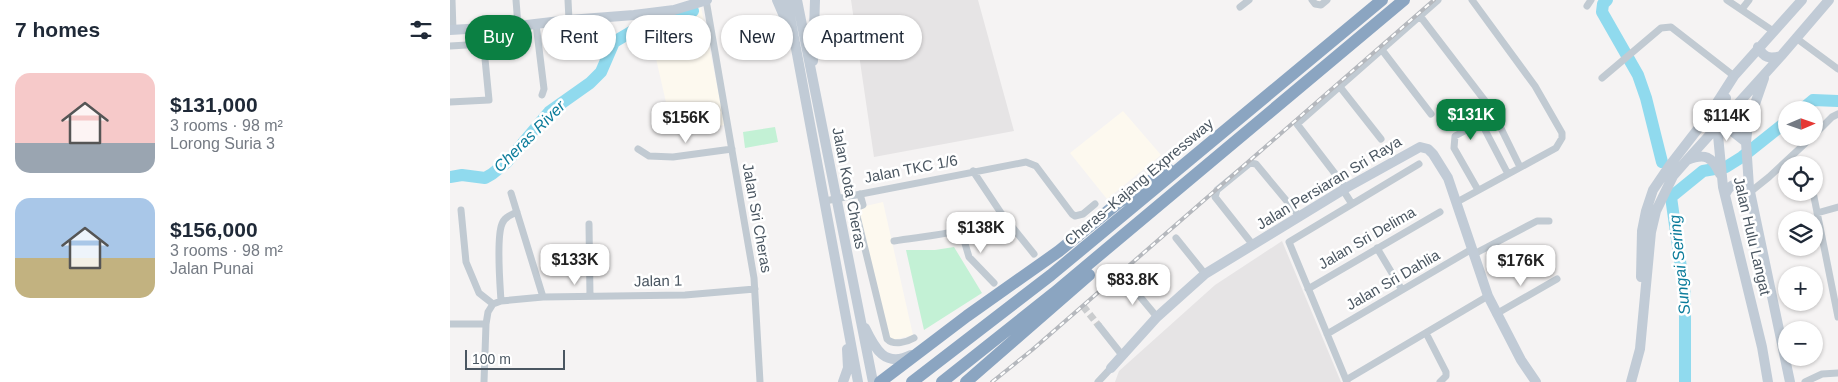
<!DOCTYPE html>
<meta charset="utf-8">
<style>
:root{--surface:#fff;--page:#f2f2f3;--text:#1f2937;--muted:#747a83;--accent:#0b8043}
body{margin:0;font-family:Helvetica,sans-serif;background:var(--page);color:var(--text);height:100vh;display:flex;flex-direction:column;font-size:19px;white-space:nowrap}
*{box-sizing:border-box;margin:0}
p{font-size:16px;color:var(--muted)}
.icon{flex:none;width:28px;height:28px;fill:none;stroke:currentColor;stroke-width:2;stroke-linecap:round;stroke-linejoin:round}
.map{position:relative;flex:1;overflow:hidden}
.drawer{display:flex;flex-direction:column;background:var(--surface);width:450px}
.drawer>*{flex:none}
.guide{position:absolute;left:15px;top:15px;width:475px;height:45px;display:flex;gap:10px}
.needle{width:32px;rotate:88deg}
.tools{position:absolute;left:1328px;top:101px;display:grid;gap:10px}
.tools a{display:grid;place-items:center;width:45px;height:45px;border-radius:50%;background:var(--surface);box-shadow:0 1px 4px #0004;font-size:25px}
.scale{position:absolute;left:15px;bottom:12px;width:100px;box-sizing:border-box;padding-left:5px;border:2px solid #4a5661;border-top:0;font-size:14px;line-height:18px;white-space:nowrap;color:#4a5661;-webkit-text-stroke:4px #fff;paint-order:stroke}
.price{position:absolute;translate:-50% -42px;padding:0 11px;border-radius:10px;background:#fff;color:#222;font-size:16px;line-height:32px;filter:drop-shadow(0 1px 2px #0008)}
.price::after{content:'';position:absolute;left:50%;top:30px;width:15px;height:11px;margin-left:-8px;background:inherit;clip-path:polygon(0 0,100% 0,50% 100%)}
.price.selected{background:var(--accent);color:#fff}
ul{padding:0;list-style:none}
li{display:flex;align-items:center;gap:15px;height:125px;padding:0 15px}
li span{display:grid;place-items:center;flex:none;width:140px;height:100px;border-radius:15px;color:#555}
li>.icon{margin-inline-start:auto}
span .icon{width:60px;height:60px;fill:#fffc;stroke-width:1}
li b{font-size:21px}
h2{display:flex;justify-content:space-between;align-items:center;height:60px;padding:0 15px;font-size:21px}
.tag{padding:0 18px;border-radius:22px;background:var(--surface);box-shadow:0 1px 4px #0004;font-size:18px;line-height:45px}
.tag.selected{background:var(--accent);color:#fff}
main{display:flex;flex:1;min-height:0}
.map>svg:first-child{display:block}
.commercial{fill:#fdf9ef}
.education{fill:#e6e4e5}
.green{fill:#c3f1d5}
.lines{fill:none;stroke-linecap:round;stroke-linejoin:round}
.river{stroke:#90daee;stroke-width:12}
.street-tunnel{stroke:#caccce;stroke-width:7;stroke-dasharray:7 3.5;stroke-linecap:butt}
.street{stroke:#c1cad2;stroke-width:7}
.secondary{stroke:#c1cbd6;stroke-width:10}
.highway{stroke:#8ba5c1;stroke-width:12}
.rail-casing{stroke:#b5b8bd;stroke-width:4}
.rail{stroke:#fff;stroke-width:2;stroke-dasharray:5.5;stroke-linecap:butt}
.labels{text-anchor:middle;stroke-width:5;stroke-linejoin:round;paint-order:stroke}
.street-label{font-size:15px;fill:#4a5661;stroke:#fff}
.water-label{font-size:16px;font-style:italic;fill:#0c7c9b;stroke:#fff}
</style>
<main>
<section class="drawer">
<h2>7 homes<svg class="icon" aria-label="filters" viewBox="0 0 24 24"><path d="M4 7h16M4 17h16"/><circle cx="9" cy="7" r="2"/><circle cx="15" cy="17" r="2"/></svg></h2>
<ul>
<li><span style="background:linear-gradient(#f6c9c9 70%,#9aa5b1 0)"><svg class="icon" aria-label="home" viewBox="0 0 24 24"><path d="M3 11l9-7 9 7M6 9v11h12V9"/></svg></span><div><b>$131,000</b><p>3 rooms · 98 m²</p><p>Lorong Suria 3</p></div></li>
<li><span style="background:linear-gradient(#a9c7e8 60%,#c2b280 0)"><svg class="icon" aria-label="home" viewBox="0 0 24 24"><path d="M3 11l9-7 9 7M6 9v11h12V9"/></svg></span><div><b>$156,000</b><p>3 rooms · 98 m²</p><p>Jalan Punai</p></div></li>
</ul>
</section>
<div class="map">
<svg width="1388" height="382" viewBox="0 0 1388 382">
<rect width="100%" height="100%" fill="#f5f3f3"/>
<!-- commercial -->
<path class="commercial" d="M251 7 275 125 223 133 199 28 232 21Z
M673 111 711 155 657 199 620 153Z
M433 202 463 335 443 340 439 338 408 211 411 207Z"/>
<!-- education -->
<path class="education" d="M401 0H528L564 131 424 157Z
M832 241 891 382H665L669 371 765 285Z"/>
<!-- green -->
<path class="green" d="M325 127 328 142 295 148 293 132Z
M504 247 532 293 474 330 456 250H485Z"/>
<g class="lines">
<!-- river -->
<path class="river" d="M1157 0 1153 4 1152 12 1188 75 1196 98 1212 162
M1351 110 1363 100 1388 101
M0 177 12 175 35 178 42 174 57 162 99 112 140 83 151 72 164 42 193 25 233 18 243 11
M1235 382V296L1221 197 1253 171 1276 167 1292 157 1336 122"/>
<!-- street-tunnel -->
<path class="street-tunnel" d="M633 306 649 326"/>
<!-- street -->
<path class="street" d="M2 0 3 30
M66 0 68 26
M118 0 119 20
M256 0 304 278 310 382
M862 0 865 4 871 5 877 0
M1277 0 1323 31
M1137 6 1141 0
M790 7 799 0
M1292 9 1299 0
M970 16 1042 110 1070 167
M86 24 94 89 92 95
M1346 38 1388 69
M0 46 34 44
M932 50 981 114
M1152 78 1211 28 1221 27 1284 76
M890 87 931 139
M0 102 39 100 32 28
M1364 135 1382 117 1388 114
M188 149 199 156 223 157 282 149
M523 171 551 213 584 254
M896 188 847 124 988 0
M893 190 902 204
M1028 190 1004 148 1005 136 1028 124 1034 128 1058 174
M1363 192 1388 317
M61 193 93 297
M1299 193 1319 177 1361 138
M410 194 413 205 408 207 406 212 437 339C444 346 457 342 464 338
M375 201 576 162 586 166 622 214 625 216 633 214 645 204
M1007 202 1106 148 1112 138V133L1085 86 1022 0
M11 210 16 262 29 293 43 304
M1367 213 1388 207
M139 224 140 296
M511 230 519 257 544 283
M726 238 755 274
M444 241C480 235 520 234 551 213
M803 245 765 197 767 190 800 163 806 164 850 217
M927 248 952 290
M1024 254 1087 221H1099
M677 281 707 317
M858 289 990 212
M51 301C50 284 46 238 52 224 54 217 61 215 67 212
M1046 314 1107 279
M0 324H36
M649 326 672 355
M976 333 996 372V376L990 382
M877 334 1022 249
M896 380 1038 296
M34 382 36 324 38 312 43 304 51 301 93 297 235 295 305 289
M648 382 661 368
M897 382 839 242 969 164
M1355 382 1372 374 1388 373"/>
<!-- secondary -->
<path class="secondary" d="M327 0 337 23
M337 0 408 382
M347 0 423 382
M0 30 68 26 119 20 184 15 224 10 257 0
M1308 47C1314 58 1319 59 1331 56
M363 61 365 0
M1314 78 1298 124 1296 142 1299 187 1340 382
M1276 98 1267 125 1273 187 1312 347 1318 382
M1262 126 1277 127 1296 142
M1237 160C1255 153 1262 156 1270 174
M1275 195C1280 183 1287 182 1299 187
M1191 277 1192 231 1196 211 1203 190 1220 165 1261 112 1284 76 1352 0
M415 328C425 349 435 368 461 355
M661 368 707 317 755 274 896 188 970 147 978 149 983 154 998 178 1038 296 1071 360 1086 382
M393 382 398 368 397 349
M1181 382 1190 349 1201 232 1206 211 1223 176 1237 160 1331 56 1379 0"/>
<!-- highway -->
<path class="highway" d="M430 382 517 316 609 251 668 203 718 169
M462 382 601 275 932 0
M492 382 604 293 954 0
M516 382 639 275"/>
<!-- rail casing -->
<g class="rail-casing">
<path id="rail" d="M542 382 582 350 984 0"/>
</g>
<!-- rail -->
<use href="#rail" class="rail"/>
</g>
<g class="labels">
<!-- street labels -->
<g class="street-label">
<text transform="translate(461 169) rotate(-11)" y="5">Jalan TKC 1/6</text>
<text transform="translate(689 182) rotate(-40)" y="5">Cheras–Kajang Expressway</text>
<text transform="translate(879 183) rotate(-31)" y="5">Jalan Persiaran Sri Raya</text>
<text transform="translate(399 188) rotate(79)" y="5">Jalan Kota Cheras</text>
<text transform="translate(307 218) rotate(80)" y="5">Jalan Sri Cheras</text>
<text transform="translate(1302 236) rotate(77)" y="5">Jalan Hulu Langat</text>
<text transform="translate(917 238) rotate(-30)" y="5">Jalan Sri Delima</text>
<text transform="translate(943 280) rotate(-30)" y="5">Jalan Sri Dahlia</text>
<text transform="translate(208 281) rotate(-1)" y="5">Jalan 1</text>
</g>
<!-- water labels -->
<g class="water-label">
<text transform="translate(79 136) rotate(-45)" y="6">Cheras River</text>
<text transform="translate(1229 265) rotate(-96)" y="6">Sungai Sering</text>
</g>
</g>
</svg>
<div class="tools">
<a><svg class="needle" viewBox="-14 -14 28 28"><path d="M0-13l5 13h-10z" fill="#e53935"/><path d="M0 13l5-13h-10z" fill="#747a83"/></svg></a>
<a><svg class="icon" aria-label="locate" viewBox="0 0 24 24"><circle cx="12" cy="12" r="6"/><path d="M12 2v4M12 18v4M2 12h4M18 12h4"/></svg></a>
<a><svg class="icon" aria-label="layers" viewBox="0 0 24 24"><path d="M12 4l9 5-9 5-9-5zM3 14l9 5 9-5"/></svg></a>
<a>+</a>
<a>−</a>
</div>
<div class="scale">100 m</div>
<b class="price selected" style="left:1021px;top:141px">$131K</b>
<b class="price" style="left:1277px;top:142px">$114K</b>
<b class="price" style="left:236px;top:144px">$156K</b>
<b class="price" style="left:531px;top:254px">$138K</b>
<b class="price" style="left:125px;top:286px">$133K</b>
<b class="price" style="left:1071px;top:287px">$176K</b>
<b class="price" style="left:683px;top:306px">$83.8K</b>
<div class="guide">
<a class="tag selected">Buy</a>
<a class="tag">Rent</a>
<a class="tag">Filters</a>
<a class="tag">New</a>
<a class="tag">Apartment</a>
</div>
</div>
</main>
